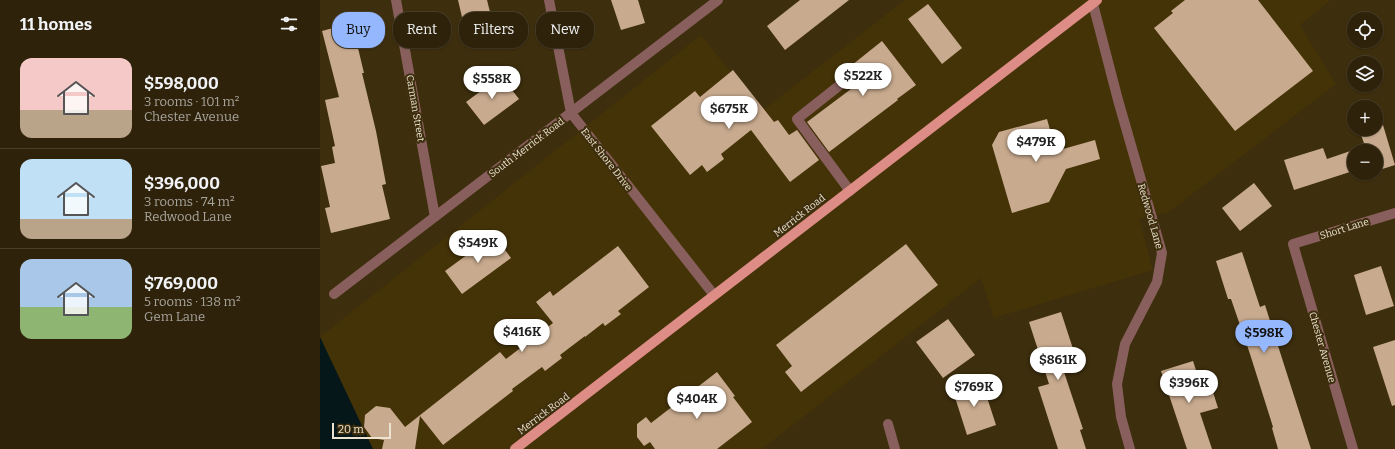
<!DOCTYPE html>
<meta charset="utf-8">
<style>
:root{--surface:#2e220a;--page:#3a2f18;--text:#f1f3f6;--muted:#a7a49c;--line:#493f2b;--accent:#95b7fd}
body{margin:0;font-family:Bitter,serif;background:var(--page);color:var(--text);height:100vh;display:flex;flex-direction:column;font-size:15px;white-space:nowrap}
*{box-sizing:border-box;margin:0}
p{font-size:13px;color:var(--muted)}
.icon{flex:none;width:22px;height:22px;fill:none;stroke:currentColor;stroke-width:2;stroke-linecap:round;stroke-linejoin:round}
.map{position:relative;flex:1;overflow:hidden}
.side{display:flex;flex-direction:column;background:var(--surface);width:320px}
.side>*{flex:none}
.top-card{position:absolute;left:12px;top:12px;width:380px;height:36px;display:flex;gap:8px}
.buttons{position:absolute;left:1027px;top:12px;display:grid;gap:8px}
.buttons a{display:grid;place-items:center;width:36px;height:36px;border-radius:50%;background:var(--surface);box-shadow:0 1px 3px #0004,0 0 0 1px var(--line);font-size:20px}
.scale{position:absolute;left:12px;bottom:10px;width:59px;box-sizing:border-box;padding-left:4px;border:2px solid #ede3d1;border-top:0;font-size:11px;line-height:14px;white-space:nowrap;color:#ede3d1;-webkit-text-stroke:3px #3d2e0d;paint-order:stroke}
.price{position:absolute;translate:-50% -34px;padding:0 9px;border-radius:14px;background:#fff;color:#222;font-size:13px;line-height:26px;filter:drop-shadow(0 1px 2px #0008)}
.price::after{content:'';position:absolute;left:50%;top:24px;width:12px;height:9px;margin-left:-6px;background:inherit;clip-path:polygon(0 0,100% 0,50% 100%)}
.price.on{background:var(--accent);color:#111}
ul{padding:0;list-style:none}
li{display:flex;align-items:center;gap:12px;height:100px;padding:0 20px}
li+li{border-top:1px solid var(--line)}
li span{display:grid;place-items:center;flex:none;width:112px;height:80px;border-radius:12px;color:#555}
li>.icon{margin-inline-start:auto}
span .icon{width:48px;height:48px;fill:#fffc;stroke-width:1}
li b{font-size:17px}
h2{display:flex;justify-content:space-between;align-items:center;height:48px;padding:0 20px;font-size:17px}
.tag{padding:0 14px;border-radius:16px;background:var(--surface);box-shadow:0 1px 3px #0004,0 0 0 1px var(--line);font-size:14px;line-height:36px}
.tag.on{background:var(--accent);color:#111}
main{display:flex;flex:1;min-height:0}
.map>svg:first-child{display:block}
.built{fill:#453308}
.water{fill:#061719}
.building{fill:#c8aa8e}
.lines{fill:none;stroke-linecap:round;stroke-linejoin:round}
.lane{stroke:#885f5c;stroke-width:10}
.street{stroke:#885f5c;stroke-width:10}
.primary{stroke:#de8c86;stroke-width:10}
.labels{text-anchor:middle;stroke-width:4;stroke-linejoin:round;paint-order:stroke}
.street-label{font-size:10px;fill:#ede3d1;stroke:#3d2e0d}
</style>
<main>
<section class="side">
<h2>11 homes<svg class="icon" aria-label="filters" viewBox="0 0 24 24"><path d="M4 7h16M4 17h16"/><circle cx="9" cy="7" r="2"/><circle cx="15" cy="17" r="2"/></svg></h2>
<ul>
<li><span style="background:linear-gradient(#f6c9c9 65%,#b9a48a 0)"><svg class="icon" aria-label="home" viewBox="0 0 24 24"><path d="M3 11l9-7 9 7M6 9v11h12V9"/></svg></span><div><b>$598,000</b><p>3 rooms · 101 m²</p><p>Chester Avenue</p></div></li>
<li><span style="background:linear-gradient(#bfe0f5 75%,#b9a48a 0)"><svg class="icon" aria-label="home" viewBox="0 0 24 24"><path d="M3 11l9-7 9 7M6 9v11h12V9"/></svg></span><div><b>$396,000</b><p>3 rooms · 74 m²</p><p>Redwood Lane</p></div></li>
<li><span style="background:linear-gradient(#a9c7e8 60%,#8fb573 0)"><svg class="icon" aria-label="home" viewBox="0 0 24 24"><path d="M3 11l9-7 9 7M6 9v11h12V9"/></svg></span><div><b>$769,000</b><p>5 rooms · 138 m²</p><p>Gem Lane</p></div></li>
</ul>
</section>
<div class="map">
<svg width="1075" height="449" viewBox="0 0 1075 449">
<rect width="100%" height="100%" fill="#3d2e0d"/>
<!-- built -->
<path class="built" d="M585 0H1011L980 25 1016 84 849 212 819 219 833 270 674 318 661 278 442 449H53L0 337 381 35 442 111Z"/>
<!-- water -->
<path class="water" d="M0 337 53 449H0Z"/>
<!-- building -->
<path class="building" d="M138 0H167L176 36 148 43Z
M291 0H318L325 23 301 30Z
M480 0H529L465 50 447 26Z
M865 0H938L993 71 915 131 834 28 853 13 851 11Z
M608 4 642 48 622 64 588 19Z
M32 23 44 73H42L56 131 66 184 62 185 70 219 11 233 5 208 10 207 1 166 15 163 12 147 15 146 5 100 19 97 2 31Z
M562 41 596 85 577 99 578 100 509 152 487 122 543 80 532 65Z
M413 70 454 122 458 120 469 135 477 130 499 160 470 182 431 130 401 154 404 159 387 172 382 165 370 175 331 126 375 91 380 97Z
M181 76 199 99 164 125 146 102Z
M727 119 736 151 775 140 780 159 746 169 729 202 692 213 672 145 679 132Z
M1063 125 1075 165 1056 171V151H1034V173H1050L1035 178 1033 171 974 190 964 160 1003 148 1007 159 1045 146 1040 132 1050 129H1056V127Z
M934 183 952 206 920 231 902 208Z
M174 235 191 258 142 294 125 271Z
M586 244 618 285 481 392 465 372 472 366 456 345Z
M298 246 329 287 298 311 301 314 285 326 283 323 265 337V336L240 355 242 358 225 371 222 367 192 389 193 391 123 445 100 416 95 449H62L64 440 52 438 44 427 45 415 56 406 70 408 85 427 180 352 186 359 233 323 216 302 230 291 233 296Z
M922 252 940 307 945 305 991 449H958L952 428 953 427 930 354 911 299H908L896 261Z
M1061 266 1074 306 1046 315 1034 275Z
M741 312 757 361 742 366 763 429 760 430 766 449H738L718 387 729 384 709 322Z
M628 319 655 355 623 378 596 342Z
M1075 340V405L1072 406 1053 347Z
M873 361 884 395 893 392 898 408 880 413 892 449H867L841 371Z
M397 372 415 396 413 397 432 422 397 449H335L330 442 324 446 317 437V424L326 417 331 423Z
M662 382 676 425 647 435 633 391Z"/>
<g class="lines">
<!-- lane -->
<path class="lane" d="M530 77 477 119 530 191"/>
<!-- street -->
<path class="street" d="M76 0 115 217
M229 0 251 113 394 295
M773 4 798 100 842 253 837 282 805 344 797 384 801 417 810 449
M14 294 398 0
M568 424 575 449
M1033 449 973 244 1075 213"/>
<!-- primary -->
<path class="primary" d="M195 449 777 0"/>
</g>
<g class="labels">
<!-- street labels -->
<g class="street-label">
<text transform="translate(96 108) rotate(80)" y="4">Carman Street</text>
<text transform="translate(206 147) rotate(-37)" y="4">South Merrick Road</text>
<text transform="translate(287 159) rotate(52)" y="4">East Shore Drive</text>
<text transform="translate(479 215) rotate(-38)" y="4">Merrick Road</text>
<text transform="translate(831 216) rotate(74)" y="4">Redwood Lane</text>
<text transform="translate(1024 228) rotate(-17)" y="4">Short Lane</text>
<text transform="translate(1003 347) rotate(74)" y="4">Chester Avenue</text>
<text transform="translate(223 413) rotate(-37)" y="4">Merrick Road</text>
</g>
</g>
</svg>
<div class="buttons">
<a><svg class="icon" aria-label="locate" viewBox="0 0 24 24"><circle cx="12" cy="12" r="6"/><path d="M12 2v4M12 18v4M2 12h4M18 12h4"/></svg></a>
<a><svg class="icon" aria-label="layers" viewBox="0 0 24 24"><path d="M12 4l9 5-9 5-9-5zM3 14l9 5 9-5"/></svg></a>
<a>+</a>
<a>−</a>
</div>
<div class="scale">20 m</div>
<b class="price" style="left:543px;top:97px">$522K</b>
<b class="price" style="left:172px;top:100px">$558K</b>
<b class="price" style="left:409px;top:130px">$675K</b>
<b class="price" style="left:716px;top:163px">$479K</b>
<b class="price" style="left:158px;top:264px">$549K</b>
<b class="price" style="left:202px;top:353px">$416K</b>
<b class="price on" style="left:944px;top:354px">$598K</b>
<b class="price" style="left:738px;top:381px">$861K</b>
<b class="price" style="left:869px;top:404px">$396K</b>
<b class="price" style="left:654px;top:408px">$769K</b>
<b class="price" style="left:377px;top:420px">$404K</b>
<div class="top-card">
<a class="tag on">Buy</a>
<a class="tag">Rent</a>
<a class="tag">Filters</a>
<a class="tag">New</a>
</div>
</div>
</main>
